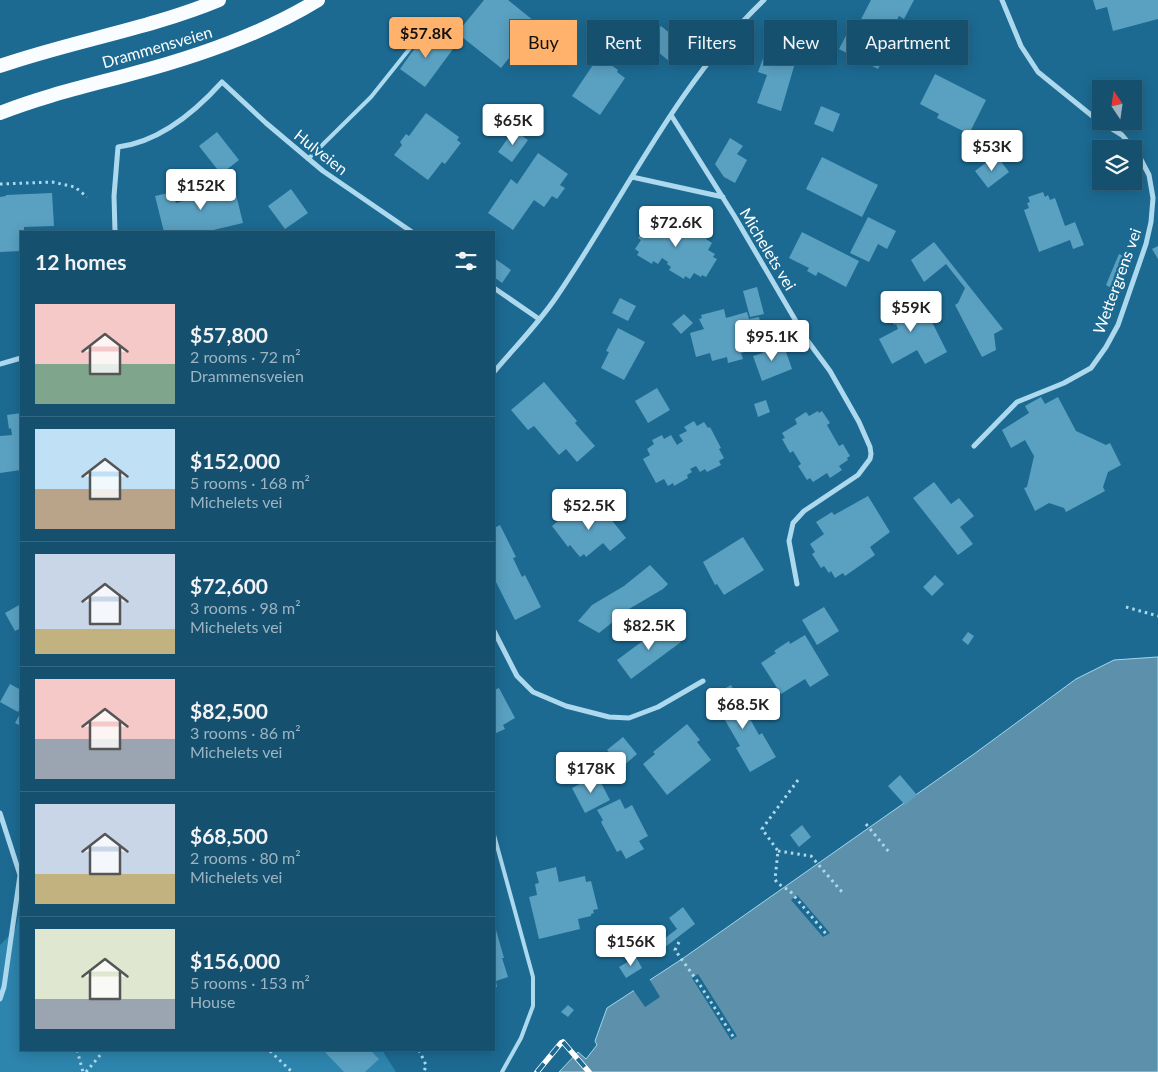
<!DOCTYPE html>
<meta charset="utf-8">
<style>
:root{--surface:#15506e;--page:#225a76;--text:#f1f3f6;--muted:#9db5c2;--line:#346781;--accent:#feb26b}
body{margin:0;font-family:Lato,sans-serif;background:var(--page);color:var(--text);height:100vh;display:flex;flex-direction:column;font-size:19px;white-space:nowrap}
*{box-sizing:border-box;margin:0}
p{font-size:16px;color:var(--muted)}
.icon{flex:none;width:28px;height:28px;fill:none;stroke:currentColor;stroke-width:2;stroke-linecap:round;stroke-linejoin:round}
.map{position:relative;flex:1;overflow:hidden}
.sheet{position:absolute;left:20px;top:231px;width:475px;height:820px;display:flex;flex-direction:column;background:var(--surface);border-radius:0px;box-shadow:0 2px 12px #0003,0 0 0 1px var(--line)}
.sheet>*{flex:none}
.hud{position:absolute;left:510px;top:20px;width:475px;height:45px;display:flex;gap:10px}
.needle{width:32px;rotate:347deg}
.fabs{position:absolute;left:1092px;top:80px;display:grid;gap:10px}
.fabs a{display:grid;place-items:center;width:50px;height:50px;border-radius:0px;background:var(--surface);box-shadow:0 2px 12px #0003,0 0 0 1px var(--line);font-size:25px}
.price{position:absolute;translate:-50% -42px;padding:0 11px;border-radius:5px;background:#fff;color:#222;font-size:16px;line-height:32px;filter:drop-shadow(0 1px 2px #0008)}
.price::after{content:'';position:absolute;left:50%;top:30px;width:15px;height:11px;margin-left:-8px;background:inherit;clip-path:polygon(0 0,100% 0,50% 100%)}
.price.current{background:var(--accent);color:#111}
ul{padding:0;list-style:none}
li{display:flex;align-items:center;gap:15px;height:125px;padding:0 15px}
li+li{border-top:1px solid var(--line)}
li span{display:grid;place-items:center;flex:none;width:140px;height:100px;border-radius:0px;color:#555}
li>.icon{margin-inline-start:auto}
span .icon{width:60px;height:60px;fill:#fffc;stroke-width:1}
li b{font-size:21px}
h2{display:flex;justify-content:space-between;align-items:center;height:60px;padding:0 15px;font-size:21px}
.pill{padding:0 18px;border-radius:0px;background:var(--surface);box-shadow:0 2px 12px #0003,0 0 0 1px var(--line);font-size:18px;line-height:45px}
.pill.current{background:var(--accent);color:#111}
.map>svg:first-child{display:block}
.green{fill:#2d84ad}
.water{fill:#5c90ab;stroke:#a0d7f0}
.pier{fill:#1c6a92}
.building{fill:#5aa0c1}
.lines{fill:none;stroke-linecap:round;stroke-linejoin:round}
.path{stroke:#add9ee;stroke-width:3;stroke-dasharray:2.5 4;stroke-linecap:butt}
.service{stroke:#add9ee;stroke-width:4}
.minor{stroke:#add9ee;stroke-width:5}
.trunk{stroke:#fafdff;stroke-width:14}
.rail-casing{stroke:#fff;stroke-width:5.5}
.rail{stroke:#1c6a92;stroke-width:4;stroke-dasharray:11;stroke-linecap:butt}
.labels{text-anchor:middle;stroke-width:5;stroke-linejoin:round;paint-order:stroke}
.street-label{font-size:16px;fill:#fff;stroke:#1c6a92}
</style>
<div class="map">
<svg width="1158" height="1072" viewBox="0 0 1158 1072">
<rect width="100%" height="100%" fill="#1c6a92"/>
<!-- green -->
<path class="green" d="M21 908V1050H382L396 1072H0V945L15 930Z"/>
<!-- water -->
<path class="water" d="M1157 657H1158V1072H559L578 1052 586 1059 597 1045 595 1041 607 1008 682 959 974 754 1076 679 1114 660Z"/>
<!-- pier -->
<path class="pier" d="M797 895 830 933 823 937 791 900Z
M698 974 737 1036 731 1040 692 978Z
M648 977 660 997 645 1007 632 988Z"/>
<!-- building -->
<path class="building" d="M484 0H508L544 29 529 48 522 42 501 68 457 33Z
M871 0H914L904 19 899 16 884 44 889 47 878 69 839 49 851 26 856 29Z
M1093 0H1158V19L1113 31 1107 7 1096 10Z
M661 26 683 44 669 61 647 43Z
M611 29 635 44 620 66 597 51Z
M427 31 453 49 425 87 400 69Z
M765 53 795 63 781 111 757 103 767 75 758 72Z
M597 59 606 65 607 62 618 70 617 72 625 78 600 115 572 96Z
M935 74 986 100 969 134 937 118 939 114 920 104Z
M821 106 840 114 833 132 814 124Z
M426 113 459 137 457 140 461 143 445 164 442 162 428 180 394 155 402 145 400 142 406 134 409 136Z
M514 130 528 140 512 162 498 152Z
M217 132 239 160 221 174 199 146Z
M730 138 743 146 737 154 747 160 735 183 724 177 715 164Z
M538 153 568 174 560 185 565 188 557 199 552 196 544 207 534 200 513 230 488 213 511 179 517 184Z
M996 155 1009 172 988 188 975 171Z
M822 157 878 185 862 217 806 189Z
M232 178 243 223 205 232H164L155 196 173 192 176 203 184 201V198L196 195 197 197 219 192 217 182Z
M291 189 308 213 285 229 268 206Z
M1043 192 1045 197 1048 195 1050 200 1055 198 1065 226 1075 222 1084 245 1073 249 1070 240 1039 252 1024 210 1029 208 1027 203 1030 202 1028 197Z
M52 193 54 226 24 227V232H21V251L0 252V197L6 196V195Z
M657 213 664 218 667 214 676 220 673 224 680 228 677 234 683 238 689 229 696 233 698 229 709 236 706 239 712 243 708 250 715 254 713 257 717 259 706 277 702 275 701 277 694 273 690 279 685 276 684 279 669 270 671 267 667 264 668 262 662 258 658 264 653 261 652 264 637 255 639 252 635 249 641 240 638 238 650 219 653 220Z
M868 217 896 231 887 249 878 244 869 262 850 253Z
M802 232 859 261 846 287 818 272 816 276 807 271 809 268 789 258Z
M934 242 1003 329 994 334 996 350 982 357 955 305 958 303 965 288 946 264 924 282 911 260Z
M1158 246V259L1152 249Z
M1119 254 1132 260 1121 285 1124 286 1118 299 1108 295 1111 288 1106 285Z
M494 258 511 270 502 283 494 277Z
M757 287 764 314 750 317 743 291Z
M905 292 916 313 911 316 913 321 928 314 947 352 925 364 917 350 892 364 879 339 898 329 896 324 894 325 883 304Z
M620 298 636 306 628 321 612 313Z
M724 309 726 318 747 312 749 319 759 317 763 334 754 336 757 349 741 353 743 359 728 363 727 357 712 361 710 353 696 357 690 333 704 329 699 319 702 318 701 315Z
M684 314 693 323 681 334 672 324Z
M618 328 645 342 624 380 601 368 609 352 606 351Z
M773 346 774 349 784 346 792 369 762 381 753 356 763 353 762 350Z
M544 382 577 421 575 423 595 446 577 462 566 449 559 455 534 426 528 430 511 410Z
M657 388 670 410 648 423 635 401Z
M1041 397 1045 404 1058 397 1076 431 1106 445 1110 443 1121 465 1108 472 1103 487 1105 491 1066 512 1064 508 1049 503 1035 511 1024 488 1027 487 1034 456 1025 440 1011 448 1002 430 1029 413 1025 406Z
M766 400 770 412 758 417 754 404Z
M818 411 819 413 822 411 830 423 827 425 839 446 843 444 850 456 847 458 848 460 839 466 842 470 830 478 827 473 813 482 810 478 807 480 798 466 801 464 793 451 790 453 782 439 785 438 782 433 797 424 795 419 806 412 809 416Z
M21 413V470L0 473V436L12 435 11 428 9 429 7 415Z
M694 421 697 426 704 422 708 428 710 427 721 448 719 449 724 458 719 461 721 465 707 472 705 469 700 472 696 466 690 469 692 472 687 475 688 478 674 486 673 483 668 486 664 479 656 483 643 459 650 455 647 449 654 444 652 440 662 435 664 439 671 435 677 445 683 441 679 435 687 431 684 427Z
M934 482 951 504 959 498 974 516 960 527 973 544 958 555 913 498Z
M868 496 890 532 870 547 875 555 845 576 843 573 835 578 831 571 829 573 824 566 821 568 812 554 815 552 810 544 824 534 816 522 832 512 834 515Z
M598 503 626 538 610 551 603 543 586 557 584 554 580 557 570 545 568 547 552 526 573 509 580 518Z
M500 525 516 557 513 558 522 577 525 575 541 607 515 620 494 578V528Z
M743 537 764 570 724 595 717 584 715 585 703 562Z
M650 565 668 584 663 589 629 609 599 633 578 621 592 605 624 586Z
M935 575 944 584 932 596 923 587Z
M21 604V628L15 631 5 613Z
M824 607 839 631 817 645 802 620Z
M667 623 681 642 631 679 617 660Z
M968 632 974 636 968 645 962 640Z
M805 635 829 675 810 687 805 679 781 694 761 663 776 653 774 651 789 641 790 644Z
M10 684 21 690V706L18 712 0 702Z
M731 685 759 735 762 733 776 757 750 772 736 748 740 746 711 696Z
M499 688 515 718 503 725 505 729 494 734V690Z
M21 712V726L15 723Z
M687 724 700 740 697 742 711 760 667 795 643 764 655 754 653 752Z
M623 737 637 754 622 767 607 750Z
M597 775 610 800 585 813 572 788Z
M900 775 917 795 905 805 888 786Z
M620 799 625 809 632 805 648 836 639 841 644 849 626 859 621 850 617 852 601 822 603 820 597 810Z
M802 825 811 837 799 847 790 835Z
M556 867 559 882 585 876 586 882 591 881 598 909 593 910 594 913 591 914V916L578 919 580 929 539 939 529 897 537 895 535 884 539 883 536 872Z
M683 907 695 924 660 951 656 945 677 929 669 918Z
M494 923 504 958H502L508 977 496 981 497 987 494 988Z
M636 957 642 968 626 978 619 967Z
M568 1005 574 1010 568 1017 561 1012Z
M323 1050H370L379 1059 365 1072H344Z"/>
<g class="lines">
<!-- path -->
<path class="path" d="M0 184 52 182 75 187 87 197
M1126 607 1158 616
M798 780 762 829 778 851 775 879 777 883 790 891 827 935
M866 824 889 852
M778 851 811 856 842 892
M679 942 675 950 700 985 734 1038
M77 1050 83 1072
M419 1050 426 1065 424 1072
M270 1051 292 1072
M86 1072 101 1054 102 1050"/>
<!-- service -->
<path class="service" d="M308 159 371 97 411 47 422 30 434 22
M494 835 533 977V1006L521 1038 502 1072"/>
<!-- minor -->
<path class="minor" d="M671 115 735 217 807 340 830 371 859 422 870 447 871 454 870 459 858 475 804 511 793 523 789 541 797 584
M632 177 723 197
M115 232 114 196 118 147C159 142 195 112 222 82L266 123 323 171 412 232
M494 288 539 319
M0 364 21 358
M494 372C515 347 539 323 557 296 624 198 677 83 764 0
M974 446 1017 402 1064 383 1091 368 1106 347 1118 325 1146 244 1151 222 1153 198 1149 175 1138 154 1122 135 1096 119 1038 72 1021 46 1002 0
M494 631 517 676 533 692 566 706 609 717 629 718 658 707 703 681
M0 813 20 875 4 987 0 999"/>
<!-- trunk -->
<path class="trunk" d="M0 66C72 41 149 29 219 0
M0 113C43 96 87 86 131 74 196 57 261 35 318 0"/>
<!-- rail casing -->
<g class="rail-casing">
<path id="rail" d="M563 1042 589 1072
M537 1072 561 1043"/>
</g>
<!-- rail -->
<use href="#rail" class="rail"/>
</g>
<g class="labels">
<!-- street labels -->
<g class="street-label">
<text transform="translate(157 47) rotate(-16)" y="6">Drammensveien</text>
<text transform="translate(321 152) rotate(38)" y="6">Hulveien</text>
<text transform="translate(768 249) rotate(59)" y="6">Michelets vei</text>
<text transform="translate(1117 281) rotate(-70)" y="6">Wettergrens vei</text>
</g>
</g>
</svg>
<div class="fabs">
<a><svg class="needle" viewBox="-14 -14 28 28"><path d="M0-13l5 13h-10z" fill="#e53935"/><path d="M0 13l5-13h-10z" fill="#9db5c2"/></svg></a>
<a><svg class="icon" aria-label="layers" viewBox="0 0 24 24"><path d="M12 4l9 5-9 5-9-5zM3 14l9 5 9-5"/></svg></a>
</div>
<b class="price current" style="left:426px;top:59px">$57.8K</b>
<b class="price" style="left:513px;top:146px">$65K</b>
<b class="price" style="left:992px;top:172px">$53K</b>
<b class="price" style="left:201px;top:211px">$152K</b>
<b class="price" style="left:676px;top:248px">$72.6K</b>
<b class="price" style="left:911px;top:333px">$59K</b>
<b class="price" style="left:772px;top:362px">$95.1K</b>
<b class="price" style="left:589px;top:531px">$52.5K</b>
<b class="price" style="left:649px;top:651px">$82.5K</b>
<b class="price" style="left:743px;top:730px">$68.5K</b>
<b class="price" style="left:591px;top:794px">$178K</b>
<b class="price" style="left:631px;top:967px">$156K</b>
<div class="hud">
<a class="pill current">Buy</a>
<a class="pill">Rent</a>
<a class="pill">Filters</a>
<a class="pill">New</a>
<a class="pill">Apartment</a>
</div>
<section class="sheet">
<h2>12 homes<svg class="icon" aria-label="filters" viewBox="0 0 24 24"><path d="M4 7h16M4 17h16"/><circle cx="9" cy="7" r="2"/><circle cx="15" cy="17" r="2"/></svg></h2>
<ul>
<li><span style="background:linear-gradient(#f6c9c9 60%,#7fa58c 0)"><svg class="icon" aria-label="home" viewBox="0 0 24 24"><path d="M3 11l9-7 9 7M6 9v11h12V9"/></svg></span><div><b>$57,800</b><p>2 rooms · 72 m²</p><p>Drammensveien</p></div></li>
<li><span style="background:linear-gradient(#bfe0f5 60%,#b9a48a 0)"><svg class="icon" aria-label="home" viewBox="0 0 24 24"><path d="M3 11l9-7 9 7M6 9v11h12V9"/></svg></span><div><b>$152,000</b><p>5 rooms · 168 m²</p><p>Michelets vei</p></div></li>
<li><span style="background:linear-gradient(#c9d6e8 75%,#c2b280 0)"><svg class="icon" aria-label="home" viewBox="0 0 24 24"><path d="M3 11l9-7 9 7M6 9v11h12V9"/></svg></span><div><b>$72,600</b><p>3 rooms · 98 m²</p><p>Michelets vei</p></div></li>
<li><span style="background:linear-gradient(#f6c9c9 60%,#9aa5b1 0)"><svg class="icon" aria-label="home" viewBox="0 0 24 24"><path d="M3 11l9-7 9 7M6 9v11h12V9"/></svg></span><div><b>$82,500</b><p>3 rooms · 86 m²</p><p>Michelets vei</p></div></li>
<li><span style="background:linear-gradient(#c9d6e8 70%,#c2b280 0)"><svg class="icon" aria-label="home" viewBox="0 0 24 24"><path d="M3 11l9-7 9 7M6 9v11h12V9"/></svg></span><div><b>$68,500</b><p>2 rooms · 80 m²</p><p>Michelets vei</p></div></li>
<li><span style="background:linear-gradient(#dfe7d0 70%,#9aa5b1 0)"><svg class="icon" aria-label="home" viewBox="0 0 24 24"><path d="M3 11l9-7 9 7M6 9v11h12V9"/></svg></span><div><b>$156,000</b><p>5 rooms · 153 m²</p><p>House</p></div></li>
</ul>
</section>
</div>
